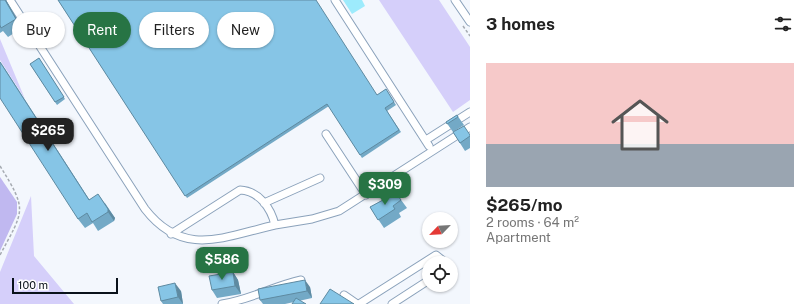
<!DOCTYPE html>
<meta charset="utf-8">
<style>
:root{--surface:#fff;--page:#f6f6f6;--text:#222;--muted:#767676;--accent:#277444}
body{margin:0;font-family:"Public Sans",sans-serif;background:var(--page);color:var(--text);height:100vh;display:flex;flex-direction:column;font-size:15px;white-space:nowrap}
*{box-sizing:border-box;margin:0}
p{font-size:13px;color:var(--muted)}
.icon{flex:none;width:22px;height:22px;fill:none;stroke:currentColor;stroke-width:2;stroke-linecap:round;stroke-linejoin:round}
.map{position:relative;flex:1;overflow:hidden}
.drawer{display:flex;flex-direction:column;background:var(--surface);width:340px}
.drawer>*{flex:none}
.guide{position:absolute;left:12px;top:12px;width:380px;height:36px;display:flex;gap:8px}
.needle{width:26px;rotate:245deg}
.fabs{position:absolute;left:422px;top:212px;display:grid;gap:8px}
.fabs a{display:grid;place-items:center;width:36px;height:36px;border-radius:50%;background:var(--surface);box-shadow:0 1px 3px #0004;font-size:20px}
.scale{position:absolute;left:12px;bottom:10px;width:106px;box-sizing:border-box;padding-left:4px;border:2px solid #0a121b;border-top:0;font-size:11px;line-height:14px;white-space:nowrap;color:#0a121b;-webkit-text-stroke:3px #fff;paint-order:stroke}
.price{position:absolute;translate:-50% -34px;padding:0 9px;border-radius:8px;background:var(--accent);color:#fff;font-size:13px;line-height:26px;filter:drop-shadow(0 1px 2px #0008)}
.price::after{content:'';position:absolute;left:50%;top:24px;width:12px;height:9px;margin-left:-6px;background:inherit;clip-path:polygon(0 0,100% 0,50% 100%)}
.price.on{background:#222;color:#fff}
ul{padding:0;list-style:none}
li{display:grid;align-content:center;gap:8px;height:212px;padding:0 16px}
li span{display:grid;place-items:center;height:124px;border-radius:0px;color:#555}
li>.icon{margin-inline-start:auto}
span .icon{width:72px;height:72px;fill:#fffc;stroke-width:1}
li b{font-size:17px}
h2{display:flex;justify-content:space-between;align-items:center;height:48px;padding:0 16px;font-size:17px}
.pill{padding:0 14px;border-radius:18px;background:var(--surface);box-shadow:0 1px 3px #0004;font-size:14px;line-height:36px}
.pill.on{background:var(--accent);color:#fff}
main{display:flex;flex:1;min-height:0}
.map>svg:first-child{display:block}
.green{fill:#d5cffa}
.forest{fill:#c0b8f0}
.water{fill:#9debfc}
.lines{fill:none;stroke-linecap:round;stroke-linejoin:round}
.minor-casing{stroke:#8ba2bb;stroke-width:9}
.path{stroke:#a6abb2;stroke-width:1.5;stroke-dasharray:3 2;stroke-linecap:butt}
.minor{stroke:#fff;stroke-width:7}
.wall{fill:#73a9c6}
.shaded-wall{fill:#5e8aa1}
.building{fill:#86c5e6;stroke:#5e8aa1}
</style>
<main>
<div class="map">
<svg width="470" height="304" viewBox="0 0 470 304">
<rect width="100%" height="100%" fill="#f3f7fd"/>
<!-- green -->
<path class="green" d="M379 0H439L470 47V100L453 112Z
M0 39 25 99 0 60Z
M31 196 34 256 74 304H0V272Z"/>
<!-- forest -->
<path class="forest" d="M0 177 17 202V214L0 251Z"/>
<!-- water -->
<path class="water" d="M343 0H362L365 6 352 14Z"/>
<g class="lines">
<!-- minor casing -->
<g class="minor-casing">
<path id="minor" d="M10 0 145 209C183 258 223 237 275 225
M335 0 429 146
M455 0 470 22
M326 134 366 195
M426 140 470 112
M264 203 320 178
M171 234 240 190C259 191 271 208 275 225L312 219 339 211 470 127
M344 295 357 304
M222 304C249 300 274 286 301 280
M359 304 436 255 446 263
M392 304 429 280"/>
</g>
<!-- path -->
<path class="path" d="M463 26 470 36
M0 166C28 211 24 210 0 255"/>
<!-- minor -->
<use href="#minor" class="minor"/>
</g>
<!-- wall -->
<path class="wall" d="M0 0H6L22 28 8 37 3 31 0 33Z
M58 0 377 95 386 89 396 105 387 111 401 132 362 158 329 106 187 198Z
M39 58 65 99 57 105 30 64Z
M0 61 89 199 105 203 115 218 114 221 98 231 93 223 85 228 78 219Z
M457 115 464 125 453 132 446 122Z
M453 132 470 135V148L465 151Z
M396 193 407 208 399 213 401 217 384 228 370 207Z
M233 272 238 280 241 294 217 298 212 290Z
M310 287 312 298 285 304H263L260 300Z
M181 291 183 304H163L161 301Z"/>
<!-- shaded-wall -->
<path class="shaded-wall" d="M5 0H6L22 28 16 19Z
M0 61 95 209 89 200Z
M98 194 115 218 114 221 108 212Z
M233 272 238 280 241 294 235 286Z
M305 280 310 287 312 298 307 291Z
M175 283 181 291 183 304 178 297Z"/>
<!-- building -->
<path class="building" d="M0 0H5L16 19 1 28 0 25Z
M58 0H316L377 95 386 89 394 102 385 108 399 130 360 155 327 104 185 196Z
M39 58 64 97 55 102 30 64Z
M0 62 89 200 98 194 108 209V212L92 222 87 213 78 219 0 98Z
M457 115 458 117 447 124 446 122Z
M464 126 470 135V136L460 143 453 132Z
M396 193 401 200 393 206 395 209 378 220 370 207Z
M233 272 235 286 212 290 209 276Z
M305 280 307 291 260 300 258 289Z
M175 283 178 297 161 301 158 287Z
M330 289 354 304H320Z
M296 298 306 304H292Z"/>
</svg>
<div class="fabs">
<a><svg class="needle" viewBox="-14 -14 28 28"><path d="M0-13l5 13h-10z" fill="#e53935"/><path d="M0 13l5-13h-10z" fill="#767676"/></svg></a>
<a><svg class="icon" aria-label="locate" viewBox="0 0 24 24"><circle cx="12" cy="12" r="6"/><path d="M12 2v4M12 18v4M2 12h4M18 12h4"/></svg></a>
</div>
<div class="scale">100 m</div>
<b class="price on" style="left:48px;top:152px">$265</b>
<b class="price" style="left:385px;top:206px">$309</b>
<b class="price" style="left:222px;top:281px">$586</b>
<div class="guide">
<a class="pill">Buy</a>
<a class="pill on">Rent</a>
<a class="pill">Filters</a>
<a class="pill">New</a>
</div>
</div>
<section class="drawer">
<h2>3 homes<svg class="icon" aria-label="filters" viewBox="0 0 24 24"><path d="M4 7h16M4 17h16"/><circle cx="9" cy="7" r="2"/><circle cx="15" cy="17" r="2"/></svg></h2>
<ul>
<li><span style="background:linear-gradient(#f6c9c9 65%,#9aa5b1 0)"><svg class="icon" aria-label="home" viewBox="0 0 24 24"><path d="M3 11l9-7 9 7M6 9v11h12V9"/></svg></span><div><b>$265/mo</b><p>2 rooms · 64 m²</p><p>Apartment</p></div></li>
</ul>
</section>
</main>
